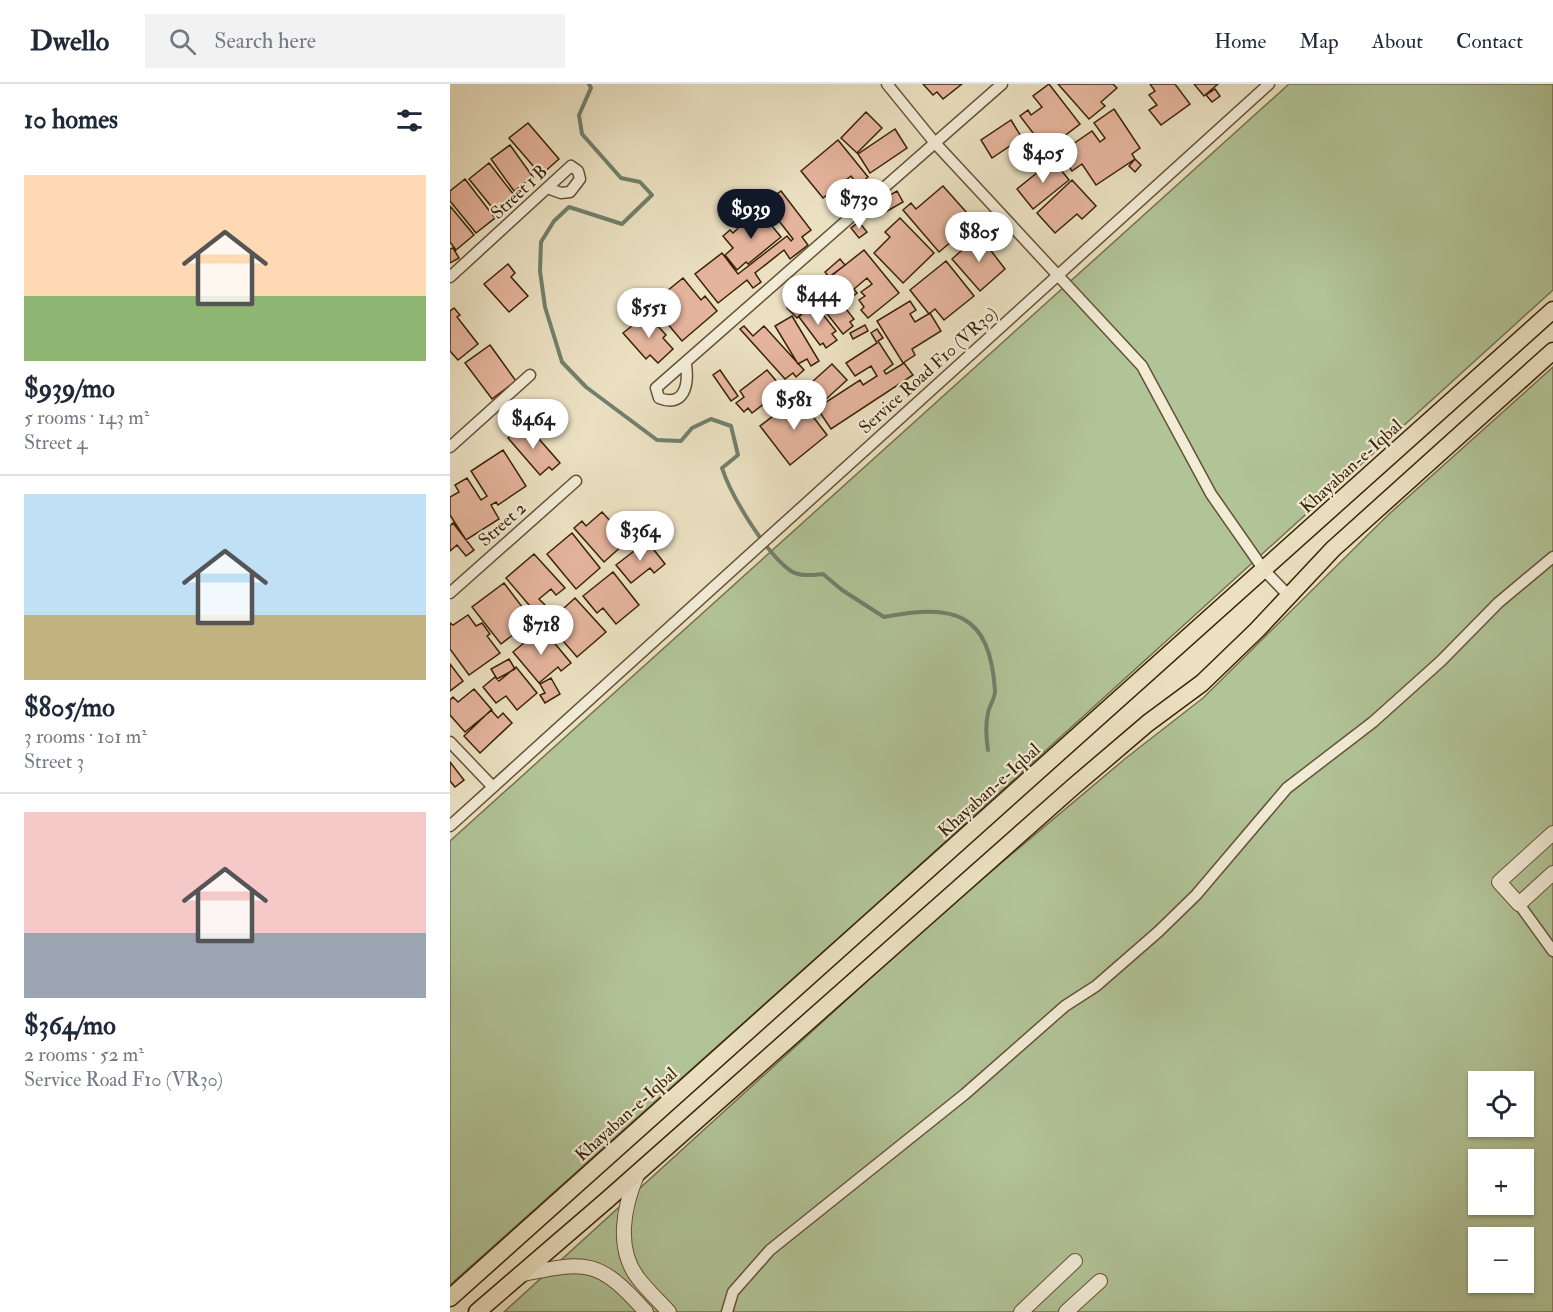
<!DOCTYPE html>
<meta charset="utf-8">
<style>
:root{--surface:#fff;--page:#f2f2f3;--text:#1f2937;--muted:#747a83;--line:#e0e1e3;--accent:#111827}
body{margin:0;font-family:"IM FELL Double Pica",serif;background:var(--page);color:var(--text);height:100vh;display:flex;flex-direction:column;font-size:22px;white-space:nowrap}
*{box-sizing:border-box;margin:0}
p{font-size:20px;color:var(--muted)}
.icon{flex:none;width:33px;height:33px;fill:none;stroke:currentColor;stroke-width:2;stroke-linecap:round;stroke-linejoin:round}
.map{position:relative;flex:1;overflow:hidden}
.side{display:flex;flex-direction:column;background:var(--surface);width:450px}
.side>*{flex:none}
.controls{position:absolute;left:1018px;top:987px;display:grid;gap:12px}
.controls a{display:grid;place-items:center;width:66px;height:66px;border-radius:0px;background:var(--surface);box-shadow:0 2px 4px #0004;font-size:30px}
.price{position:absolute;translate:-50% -51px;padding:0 14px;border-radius:21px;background:#fff;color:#222;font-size:20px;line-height:39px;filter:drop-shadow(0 2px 3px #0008)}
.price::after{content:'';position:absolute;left:50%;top:36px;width:18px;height:14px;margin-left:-9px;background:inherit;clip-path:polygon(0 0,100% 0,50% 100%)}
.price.active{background:var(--accent);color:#fff}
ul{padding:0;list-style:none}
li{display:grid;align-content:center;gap:12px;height:318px;padding:0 24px}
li+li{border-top:2px solid var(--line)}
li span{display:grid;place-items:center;height:186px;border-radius:0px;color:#555}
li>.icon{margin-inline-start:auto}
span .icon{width:108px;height:108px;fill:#fffc;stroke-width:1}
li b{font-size:26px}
h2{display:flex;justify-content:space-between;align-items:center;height:72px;padding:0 24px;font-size:26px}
header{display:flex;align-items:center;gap:36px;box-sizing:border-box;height:84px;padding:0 30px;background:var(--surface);border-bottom:2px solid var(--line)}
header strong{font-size:28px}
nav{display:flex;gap:33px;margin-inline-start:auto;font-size:21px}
.search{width:420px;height:54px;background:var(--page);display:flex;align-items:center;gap:15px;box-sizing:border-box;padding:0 21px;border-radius:0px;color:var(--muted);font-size:22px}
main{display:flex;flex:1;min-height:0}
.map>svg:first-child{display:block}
.green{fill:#b1c498;stroke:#76734e;stroke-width:1.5;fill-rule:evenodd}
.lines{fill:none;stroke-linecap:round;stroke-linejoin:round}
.stream{stroke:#72806d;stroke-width:4}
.building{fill:#e5b49d;stroke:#3a2205;stroke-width:1.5}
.minor-casing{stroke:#665234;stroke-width:13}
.tertiary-casing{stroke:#665234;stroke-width:16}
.primary-casing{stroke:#3a2205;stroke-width:19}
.minor{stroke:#f2ecd7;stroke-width:10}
.tertiary{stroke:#f2ecd7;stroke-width:14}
.primary{stroke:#ebe1c2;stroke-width:16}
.labels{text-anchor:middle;stroke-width:4.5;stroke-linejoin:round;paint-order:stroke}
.street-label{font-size:18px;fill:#3a2205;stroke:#f2ecd7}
</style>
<header>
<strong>Dwello</strong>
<div class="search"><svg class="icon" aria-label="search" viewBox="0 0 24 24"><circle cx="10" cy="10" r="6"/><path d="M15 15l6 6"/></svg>Search here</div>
<nav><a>Home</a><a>Map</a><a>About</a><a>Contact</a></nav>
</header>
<main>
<section class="side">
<h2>10 homes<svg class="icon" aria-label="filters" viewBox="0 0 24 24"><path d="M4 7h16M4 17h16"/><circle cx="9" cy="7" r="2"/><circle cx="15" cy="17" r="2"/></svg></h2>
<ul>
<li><span style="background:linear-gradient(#ffd9b3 65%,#8fb573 0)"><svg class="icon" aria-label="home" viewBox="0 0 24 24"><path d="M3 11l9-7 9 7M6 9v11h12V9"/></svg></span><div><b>$939/mo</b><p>5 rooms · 143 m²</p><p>Street 4</p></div></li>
<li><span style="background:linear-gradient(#bfe0f5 65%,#c2b280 0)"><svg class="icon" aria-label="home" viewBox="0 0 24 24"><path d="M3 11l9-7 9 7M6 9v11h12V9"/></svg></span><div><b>$805/mo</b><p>3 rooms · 101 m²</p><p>Street 3</p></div></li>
<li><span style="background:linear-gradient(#f6c9c9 65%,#9aa5b1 0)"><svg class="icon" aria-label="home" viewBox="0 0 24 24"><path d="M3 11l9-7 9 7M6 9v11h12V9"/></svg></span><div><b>$364/mo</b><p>2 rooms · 52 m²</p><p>Service Road F10 (VR30)</p></div></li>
</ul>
</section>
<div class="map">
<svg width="1103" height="1228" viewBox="0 0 1103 1228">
<rect width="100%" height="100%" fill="#ebe1c2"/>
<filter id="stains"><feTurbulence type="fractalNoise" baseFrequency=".00333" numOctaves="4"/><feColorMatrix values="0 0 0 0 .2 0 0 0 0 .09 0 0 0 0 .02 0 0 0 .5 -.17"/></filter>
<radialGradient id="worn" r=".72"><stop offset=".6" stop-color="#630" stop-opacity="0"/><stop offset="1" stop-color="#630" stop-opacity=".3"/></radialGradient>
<!-- green -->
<path class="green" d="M839 0H1103V206L431 816 0 1201V757Z
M1103 283V1228H54L493 828 676 674 753 614 938 431ZM1029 998H1074V1042H1029ZM1029 1076H1074V1120H1029ZM1029 1154H1074V1198H1029Z"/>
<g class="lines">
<!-- stream -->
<path class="stream" d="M139 0 141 4 129 31 132 50 171 94 190 98 202 111 172 140 119 123 104 137 91 158 90 187 95 223 112 278 136 303 207 356 231 357 242 344 261 335 281 342 288 371 272 384C281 412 317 471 341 487 350 493 363 491 373 490L392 506 434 533C503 520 540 527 545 607 545 615 539 622 538 629 535 642 536 653 538 666"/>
</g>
<!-- building -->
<path class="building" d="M473 0H512L493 15 487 8 483 11Z
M599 0 630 40 596 66 570 32 578 26 581 31 592 23 583 12Z
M608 0H663L667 4 651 18 655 22 639 35Z
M700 0H725L740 20 711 41 699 26 707 21 699 11 705 7Z
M744 0H768L754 12Z
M765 5 770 12 762 18 756 11Z
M664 25 690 64 682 70 685 75 646 101 632 80 622 87 610 69 642 47 650 58 655 54 644 39Z
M416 28 432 44 407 69 391 54Z
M561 36 572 54 542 74 531 56Z
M78 39 109 75 91 91 59 54Z
M445 45 457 64 420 89 408 70Z
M388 56 418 93 408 101 401 92 373 114 351 87Z
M60 61 83 93 64 107 41 75Z
M685 75 691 81 685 88 679 82Z
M603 76 619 96 583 125 567 105Z
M39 79 64 111 45 127 19 95Z
M15 95 45 134 26 149 0 117V107Z
M622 96 646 122 632 135 627 130 605 149 587 129Z
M493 102 525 138 489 168 453 126 461 119 466 125Z
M331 107 361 146 352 153 358 161 340 175 334 166 305 189 311 198 303 204 297 196 268 219 245 190 272 169 288 190 337 152 341 157 343 155 315 119Z
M447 107 453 118 434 129 428 118Z
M0 122 24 151 6 166 0 158Z
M308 125 331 153 298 180 296 178 287 186 275 171 283 164 273 152 280 146 283 149Z
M450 134 484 169 453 199 424 169 440 153 435 148Z
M535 135 540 140 533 147 527 141Z
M409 138 417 148 409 154 401 144Z
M529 151 555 185 530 207 502 175Z
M3 164 9 174 0 179V165Z
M414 166 449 209 418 234 411 226 414 223 409 216 415 212 411 208 422 200 417 194 404 205 407 209 398 216 380 193Z
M390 175 395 181 379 193 375 188Z
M496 177 524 212 494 236 485 225 479 230 460 206Z
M58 180 65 189 61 193 78 212 59 228 34 200Z
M233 194 251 216 255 212 267 227 232 257 201 220Z
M377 201 404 235 400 238 403 242 393 250 363 212Z
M345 216 355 226 347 234 337 224Z
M460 217 466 226 460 230 465 238 480 229 491 247 462 265 465 271 453 279 427 237Z
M363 218 386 247 382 250 387 256 376 264 373 259 370 261 349 233Z
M4 224 10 231 7 233 28 260 8 276 0 267V227Z
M197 230 216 251 213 254 223 265 208 279 200 271 196 275 173 249Z
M342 232 369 277 361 282 357 275 348 280 325 242Z
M415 241 418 247 403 255 400 249Z
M294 242 303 252 314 242 354 286 346 293 343 289 335 295 290 245Z
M427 245 433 254 428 257 443 280 434 287 436 290 454 279 463 291 381 345 367 324 410 296 413 301 427 292 421 282 405 292 396 279 427 259 421 249Z
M40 261 66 297 42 315 15 279Z
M382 280 397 296 363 327 356 319 359 316 352 307Z
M270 286 288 312 281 317 263 291Z
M317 286 333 305 302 329 298 324 294 328 286 319 294 313 290 307Z
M348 313 377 351 340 381 310 342Z
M75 339 110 379 102 386 99 383 90 391 58 354Z
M53 366 76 402 48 421 46 418 41 421 49 435 16 456 0 431V413L9 408 5 401 17 394 31 416 37 412 21 387Z
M152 428 164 441 170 435 184 451 154 478 124 444 132 437 136 442Z
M3 439 24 466 16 472 7 461 0 467V442Z
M122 449 150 484 126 505 97 470Z
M197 457 215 480 204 489 200 484 181 499 166 481Z
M84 470 115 504 106 511 101 505 89 515 95 521 85 528 56 494Z
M163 488 189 521 166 540 153 524 147 529 133 512Z
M54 499 82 536 51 560 22 523Z
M125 514 156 548 127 573 101 543 117 528 114 524Z
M18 531 26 542 32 539 40 550 37 552 50 569 19 591 0 565V539L3 541Z
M92 544 121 579 111 587 108 583 89 599 63 568Z
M59 575 65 585 47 595 41 585Z
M0 580 13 597 0 607Z
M66 583 87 609 67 626 56 612 46 619 33 603 45 593 49 597Z
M101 594 110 610 95 619 90 611 95 609 90 600Z
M24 605 42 626 15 648 0 631V616L3 613 8 618Z
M41 626 48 634 53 629 62 639 30 669 14 652Z
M0 678 14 696 5 703 0 697Z"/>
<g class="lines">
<!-- minor casing -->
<g class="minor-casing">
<path id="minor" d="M437 0 485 59 692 282 761 410 814 486 838 511
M0 193 121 82 128 87 130 95 120 108 111 109 100 105
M236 281C239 301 234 324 209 314L206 304 552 0
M0 363 80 291
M0 509 126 397
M0 658 42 702
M0 742 819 0
M1069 820 1103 867
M277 1228 283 1208 320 1166 515 1010 615 922 646 902 708 848 746 811 837 704 923 638 991 577 1048 519 1103 473"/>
</g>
<!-- tertiary casing -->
<g class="tertiary-casing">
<path id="tertiary" d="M1103 749 1049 798 1069 820 1103 789
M187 1091C174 1122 165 1164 188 1194 197 1206 209 1217 219 1228
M69 1191C137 1177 148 1174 196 1228
M571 1228 625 1177
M616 1228 650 1197"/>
</g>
<!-- primary casing -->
<g class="primary-casing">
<path id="primary" d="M0 1214 1103 226
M27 1228 157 1116 623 703 698 639 752 599 807 546 883 465 1103 267"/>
</g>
<!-- minor -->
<use href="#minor" class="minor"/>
<!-- tertiary -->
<use href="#tertiary" class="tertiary"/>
<!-- primary -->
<use href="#primary" class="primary"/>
</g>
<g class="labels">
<!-- street labels -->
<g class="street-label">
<text transform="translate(69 108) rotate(-43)" y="6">Street 1 B</text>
<text transform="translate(478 286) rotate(-42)" y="6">Service Road F10 (VR30)</text>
<text transform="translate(901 382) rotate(-42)" y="6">Khayaban-e-Iqbal</text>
<text transform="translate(52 440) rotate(-42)" y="6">Street 2</text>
<text transform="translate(539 706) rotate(-42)" y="6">Khayaban-e-Iqbal</text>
<text transform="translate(176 1030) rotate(-42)" y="6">Khayaban-e-Iqbal</text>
</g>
</g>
<rect width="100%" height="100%" filter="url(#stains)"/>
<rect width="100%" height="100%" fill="url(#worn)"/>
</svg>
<div class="controls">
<a><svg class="icon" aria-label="locate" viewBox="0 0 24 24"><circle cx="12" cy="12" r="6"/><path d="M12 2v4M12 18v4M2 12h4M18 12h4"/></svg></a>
<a>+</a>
<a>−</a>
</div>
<b class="price" style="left:593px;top:100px">$405</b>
<b class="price" style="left:409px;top:146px">$730</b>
<b class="price active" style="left:301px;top:156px">$939</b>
<b class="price" style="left:529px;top:179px">$805</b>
<b class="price" style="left:368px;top:242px">$444</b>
<b class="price" style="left:199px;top:255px">$551</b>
<b class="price" style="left:344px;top:347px">$581</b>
<b class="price" style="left:83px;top:366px">$464</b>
<b class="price" style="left:190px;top:478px">$364</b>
<b class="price" style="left:91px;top:572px">$718</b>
</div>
</main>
